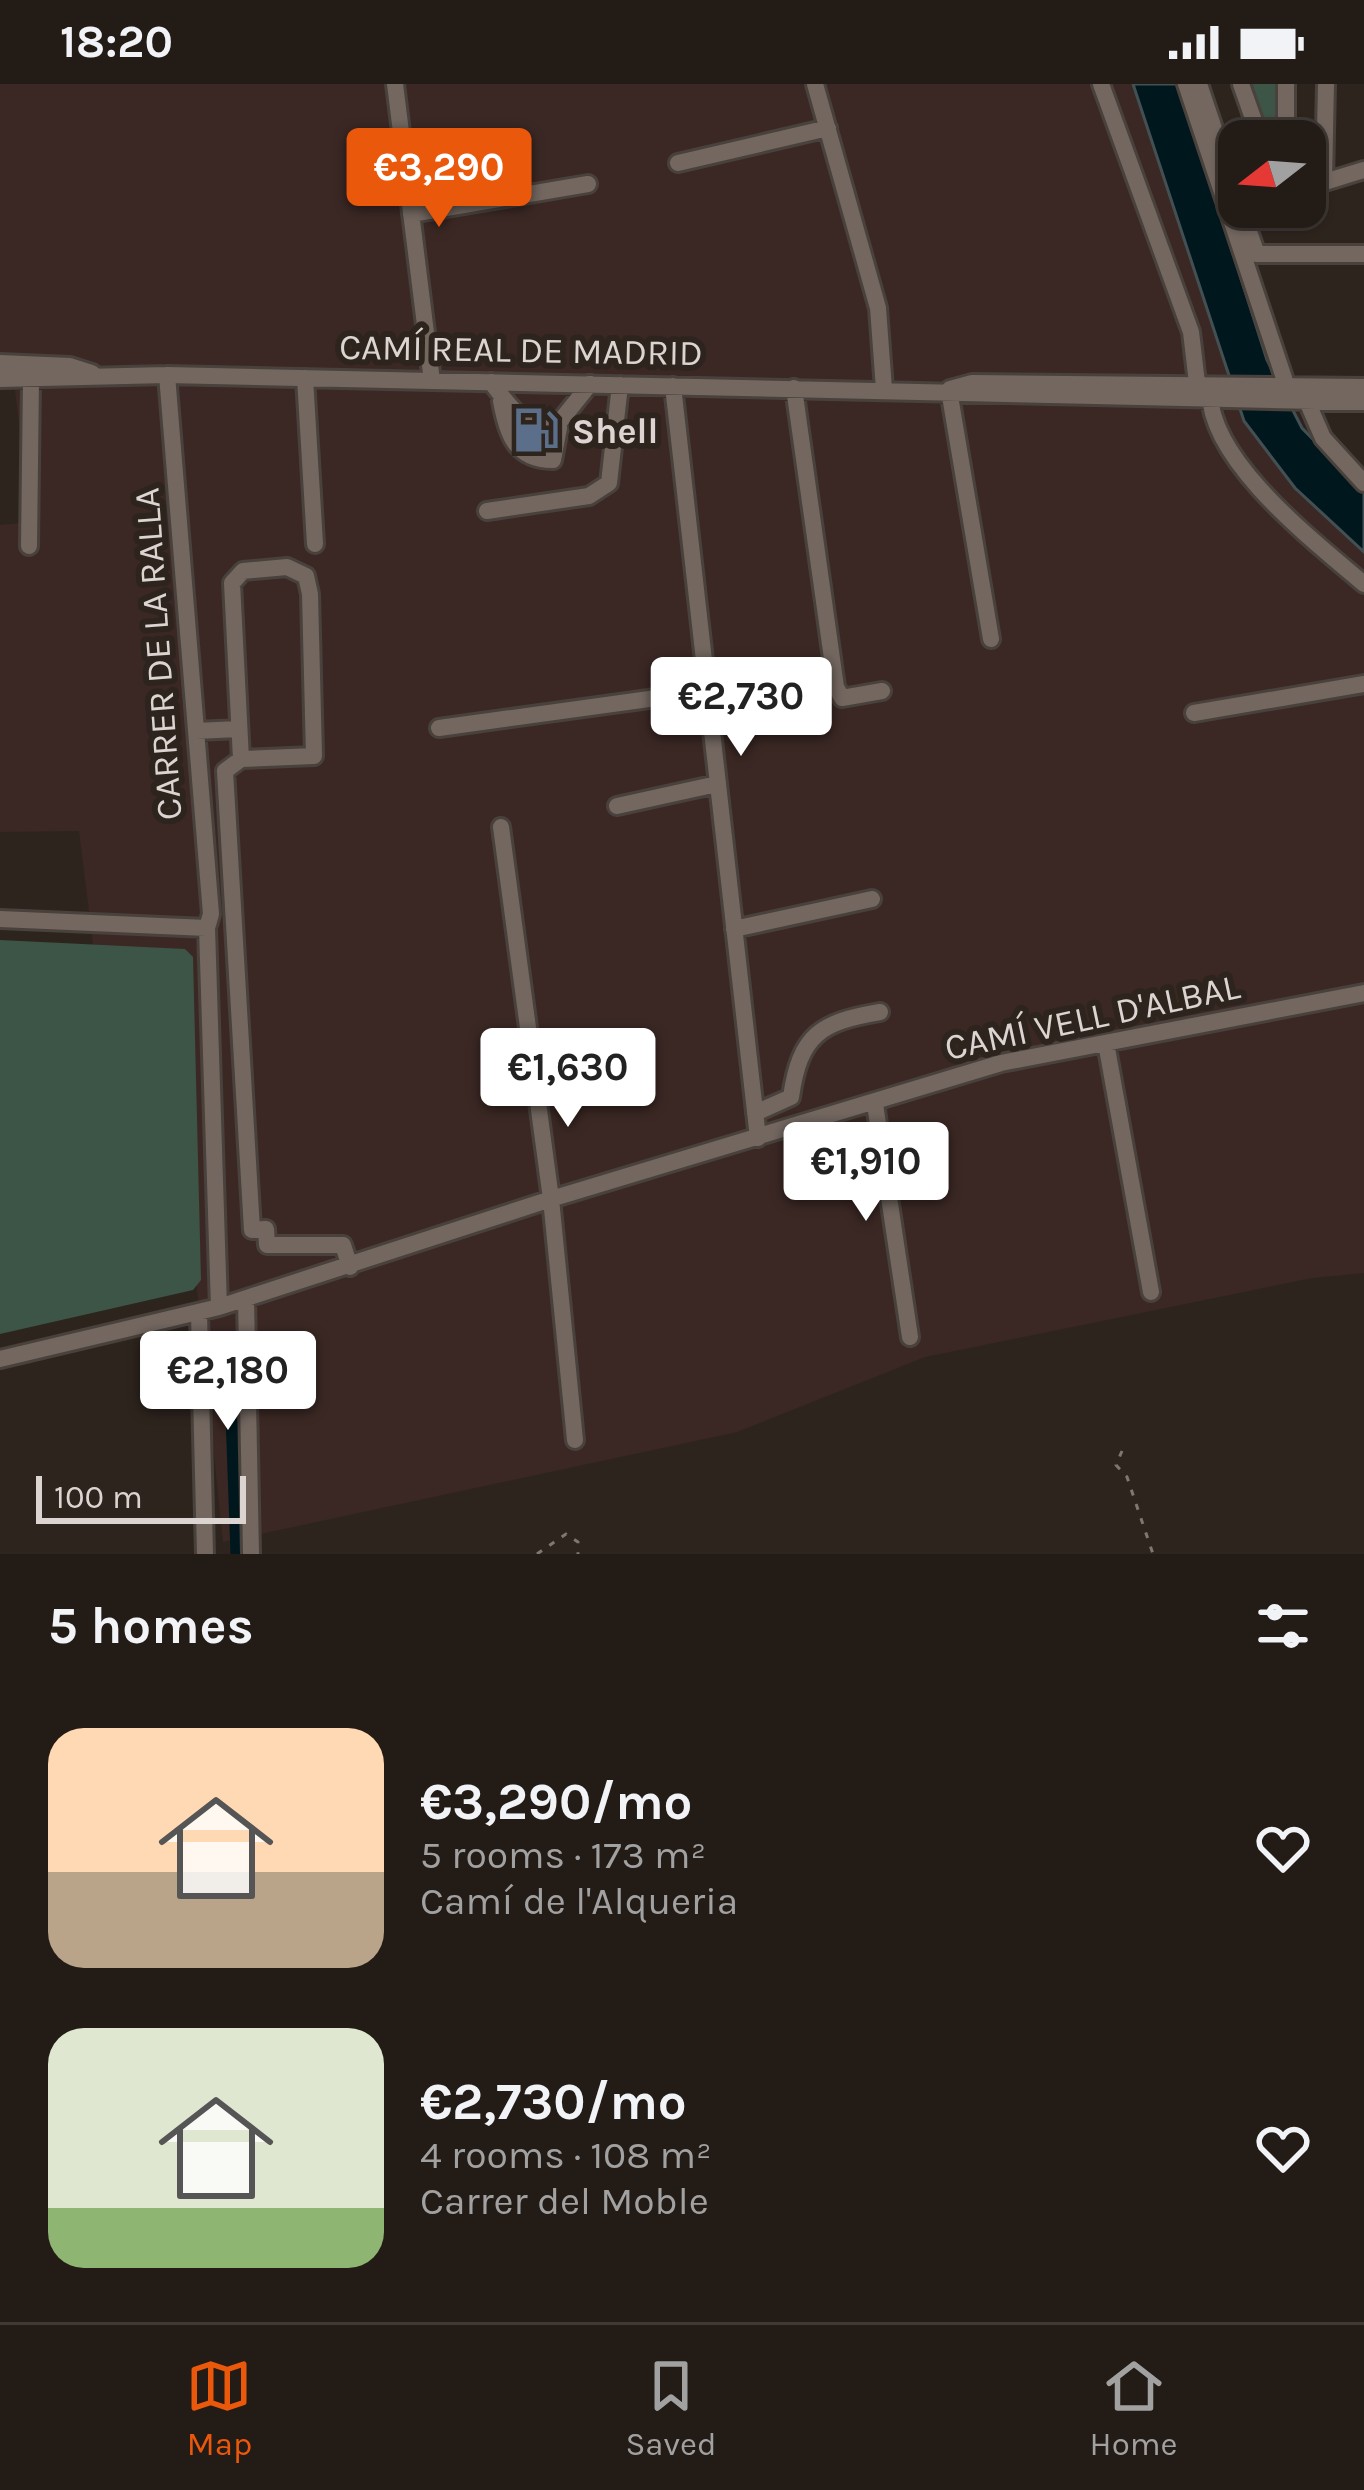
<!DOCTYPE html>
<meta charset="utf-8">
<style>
:root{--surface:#221b16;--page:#2e2823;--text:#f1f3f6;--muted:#a2a1a1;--line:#3f3935;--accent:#ea580c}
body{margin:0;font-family:Karla,sans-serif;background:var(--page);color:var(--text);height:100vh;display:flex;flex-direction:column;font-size:45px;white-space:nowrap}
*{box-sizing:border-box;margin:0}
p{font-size:39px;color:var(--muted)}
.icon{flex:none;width:66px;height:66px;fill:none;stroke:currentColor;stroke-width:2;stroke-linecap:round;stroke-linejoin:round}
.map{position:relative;height:1470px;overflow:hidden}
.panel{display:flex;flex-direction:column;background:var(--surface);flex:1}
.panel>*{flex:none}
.needle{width:78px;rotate:253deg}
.buttons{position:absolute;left:1218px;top:36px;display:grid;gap:24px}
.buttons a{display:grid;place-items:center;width:108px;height:108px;border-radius:24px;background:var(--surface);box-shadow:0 3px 9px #0004,0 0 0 3px var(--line);font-size:60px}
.scale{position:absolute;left:36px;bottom:30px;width:210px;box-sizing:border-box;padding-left:12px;border:6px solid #dbd4d1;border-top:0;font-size:33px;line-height:42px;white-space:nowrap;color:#dbd4d1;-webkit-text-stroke:9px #2e241e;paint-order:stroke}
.price{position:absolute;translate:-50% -102px;padding:0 27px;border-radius:12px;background:#fff;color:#222;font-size:39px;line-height:78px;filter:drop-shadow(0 3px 6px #0008)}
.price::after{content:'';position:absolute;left:50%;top:72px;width:36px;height:27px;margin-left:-18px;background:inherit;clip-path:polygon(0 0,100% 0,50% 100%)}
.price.active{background:var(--accent);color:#fff}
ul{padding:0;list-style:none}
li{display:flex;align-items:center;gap:36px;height:300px;padding:0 48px}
li span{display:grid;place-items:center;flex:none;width:336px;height:240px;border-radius:36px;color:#555}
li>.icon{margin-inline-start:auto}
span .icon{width:144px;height:144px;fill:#fffc;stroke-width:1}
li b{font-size:51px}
h2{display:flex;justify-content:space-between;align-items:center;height:144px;padding:0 48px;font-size:51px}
.status{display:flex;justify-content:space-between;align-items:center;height:84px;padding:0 60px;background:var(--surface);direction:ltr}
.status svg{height:33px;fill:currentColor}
.tab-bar{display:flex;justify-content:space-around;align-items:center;height:168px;border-top:3px solid var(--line);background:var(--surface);font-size:33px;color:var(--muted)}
.tab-bar a{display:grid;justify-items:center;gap:6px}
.tab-bar .active{color:var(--accent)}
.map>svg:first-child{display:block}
.industrial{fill:#3b2824}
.green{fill:#3c5546}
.water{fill:#00181d;stroke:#425053;stroke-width:3}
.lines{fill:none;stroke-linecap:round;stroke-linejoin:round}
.canal{stroke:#00181d;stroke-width:15}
.minor-casing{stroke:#49413c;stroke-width:22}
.path{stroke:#807772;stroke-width:3;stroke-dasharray:6 9;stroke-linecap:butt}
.minor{stroke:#736760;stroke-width:16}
.labels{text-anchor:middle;stroke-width:12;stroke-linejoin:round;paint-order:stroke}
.street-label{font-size:36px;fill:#dbd4d1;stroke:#2e241e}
.poi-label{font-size:36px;font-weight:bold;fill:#dbd4d1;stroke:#2e241e;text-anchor:start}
</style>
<div class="status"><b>18:20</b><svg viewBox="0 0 49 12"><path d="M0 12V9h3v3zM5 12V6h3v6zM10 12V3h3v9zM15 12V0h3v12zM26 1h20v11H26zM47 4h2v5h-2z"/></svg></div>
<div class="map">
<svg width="1364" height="1470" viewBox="0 0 1364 1470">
<rect width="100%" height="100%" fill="#2e241e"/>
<!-- industrial -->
<path class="industrial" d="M0 0H1133L1244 337 1295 404 1364 468V1189L1312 1194 925 1273 737 1348 223 1458 166 903 99 907 79 747 0 748V441L31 438 15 306H0Z"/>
<!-- green -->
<path class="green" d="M1244 0H1282V45L1262 52Z
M0 856 185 865 193 873 201 1196 193 1206 0 1250Z"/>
<!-- water -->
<path class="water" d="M1133 0H1179L1267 276 1302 344 1364 407V468L1295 404 1244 337Z"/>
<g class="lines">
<!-- canal -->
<path class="canal" d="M231 1276 238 1470"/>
<!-- minor casing -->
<g class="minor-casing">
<path id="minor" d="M395 0 432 297
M815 0 878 224 884 305
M1101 0 1191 248 1197 299 1190 303
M1186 0 1286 300
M1199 0 1239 119
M1241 0 1261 57
M1286 57V0
M678 79 828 44
M1324 97 1326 0
M1305 104 1364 86
M1240 123 1257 170H1364
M411 130 588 100
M0 279 70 282 92 289
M167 291 211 830 207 844 219 1223
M305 294 315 460
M0 295 167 291 1364 318
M491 298C509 322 523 342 553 346L590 300
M673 302 758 1054
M794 304 836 603 842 614 882 607
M950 305 972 299 1364 303
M949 306 991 555
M1210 310C1211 378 1315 458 1364 500
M1306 315 1323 354 1364 399
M501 317C507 350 515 376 553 376L559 344
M487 427 589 412 609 399 620 301
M29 462 31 296
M287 483 306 492 310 510 314 672 241 675 232 499 243 487Z
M1194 629 1364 600
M439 644 707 607
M196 647 238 645
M241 675 225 687 252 1146 266 1145 267 1161H343L350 1183
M617 722 717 700
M501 743 551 1115 575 1356
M0 835 207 844
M734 845 872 815
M1106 959 1151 1208
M875 1020 910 1253
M755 1029 791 1013C800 950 821 938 880 928
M246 1215 251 1470
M199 1229 205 1470
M0 1275 219 1223 551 1115 1001 979 1364 909"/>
</g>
<!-- path -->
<path class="path" d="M1122 1367 1116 1381 1127 1393 1153 1470
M537 1470 566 1450 578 1458V1470"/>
<!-- minor -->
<use href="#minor" class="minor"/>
</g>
<!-- icons -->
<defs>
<g id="fuel-bare" transform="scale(3.6)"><path d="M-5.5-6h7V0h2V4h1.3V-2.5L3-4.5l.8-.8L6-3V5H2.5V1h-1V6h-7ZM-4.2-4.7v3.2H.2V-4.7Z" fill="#5c6f8a" stroke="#2e241e" stroke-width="2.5" paint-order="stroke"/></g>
</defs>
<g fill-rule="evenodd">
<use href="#fuel-bare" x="536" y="346"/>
</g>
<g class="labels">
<!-- street labels -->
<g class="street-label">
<text transform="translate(521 265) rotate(1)" y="13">CAMÍ REAL DE MADRID</text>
<text transform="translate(157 570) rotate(-94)" y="13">CARRER DE LA RALLA</text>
<text transform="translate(1092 932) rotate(-12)" y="13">CAMÍ VELL D'ALBAL</text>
</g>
<!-- poi labels -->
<g class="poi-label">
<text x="572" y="359">Shell</text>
</g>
</g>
</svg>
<div class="buttons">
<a><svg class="needle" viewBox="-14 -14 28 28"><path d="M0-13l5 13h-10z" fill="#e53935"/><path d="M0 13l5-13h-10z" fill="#a2a1a1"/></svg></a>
</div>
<div class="scale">100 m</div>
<b class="price active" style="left:439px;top:146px">€3,290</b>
<b class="price" style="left:741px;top:675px">€2,730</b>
<b class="price" style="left:568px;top:1046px">€1,630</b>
<b class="price" style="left:866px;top:1140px">€1,910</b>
<b class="price" style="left:228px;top:1349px">€2,180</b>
</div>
<section class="panel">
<h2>5 homes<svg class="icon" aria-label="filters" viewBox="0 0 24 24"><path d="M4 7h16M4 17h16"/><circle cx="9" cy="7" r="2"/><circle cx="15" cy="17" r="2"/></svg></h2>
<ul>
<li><span style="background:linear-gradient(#ffd9b3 60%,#b9a48a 0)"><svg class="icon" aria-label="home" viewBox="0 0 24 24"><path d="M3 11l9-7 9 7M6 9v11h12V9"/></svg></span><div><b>€3,290/mo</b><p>5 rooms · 173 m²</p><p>Camí de l'Alqueria</p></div><svg class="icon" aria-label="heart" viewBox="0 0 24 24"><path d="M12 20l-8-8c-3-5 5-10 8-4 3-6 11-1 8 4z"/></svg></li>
<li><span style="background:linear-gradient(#dfe7d0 75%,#8fb573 0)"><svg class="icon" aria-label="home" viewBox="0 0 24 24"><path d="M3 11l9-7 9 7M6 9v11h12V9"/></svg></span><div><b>€2,730/mo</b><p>4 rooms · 108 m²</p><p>Carrer del Moble</p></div><svg class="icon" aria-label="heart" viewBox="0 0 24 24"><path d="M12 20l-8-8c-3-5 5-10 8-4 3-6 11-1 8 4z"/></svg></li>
</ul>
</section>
<nav class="tab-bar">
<a class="active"><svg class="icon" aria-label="map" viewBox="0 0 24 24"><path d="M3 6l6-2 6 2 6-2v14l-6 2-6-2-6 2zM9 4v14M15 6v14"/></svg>Map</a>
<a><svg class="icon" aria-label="saved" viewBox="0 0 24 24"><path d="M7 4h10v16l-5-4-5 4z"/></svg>Saved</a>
<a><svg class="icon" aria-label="home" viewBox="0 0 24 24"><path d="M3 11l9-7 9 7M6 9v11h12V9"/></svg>Home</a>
</nav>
